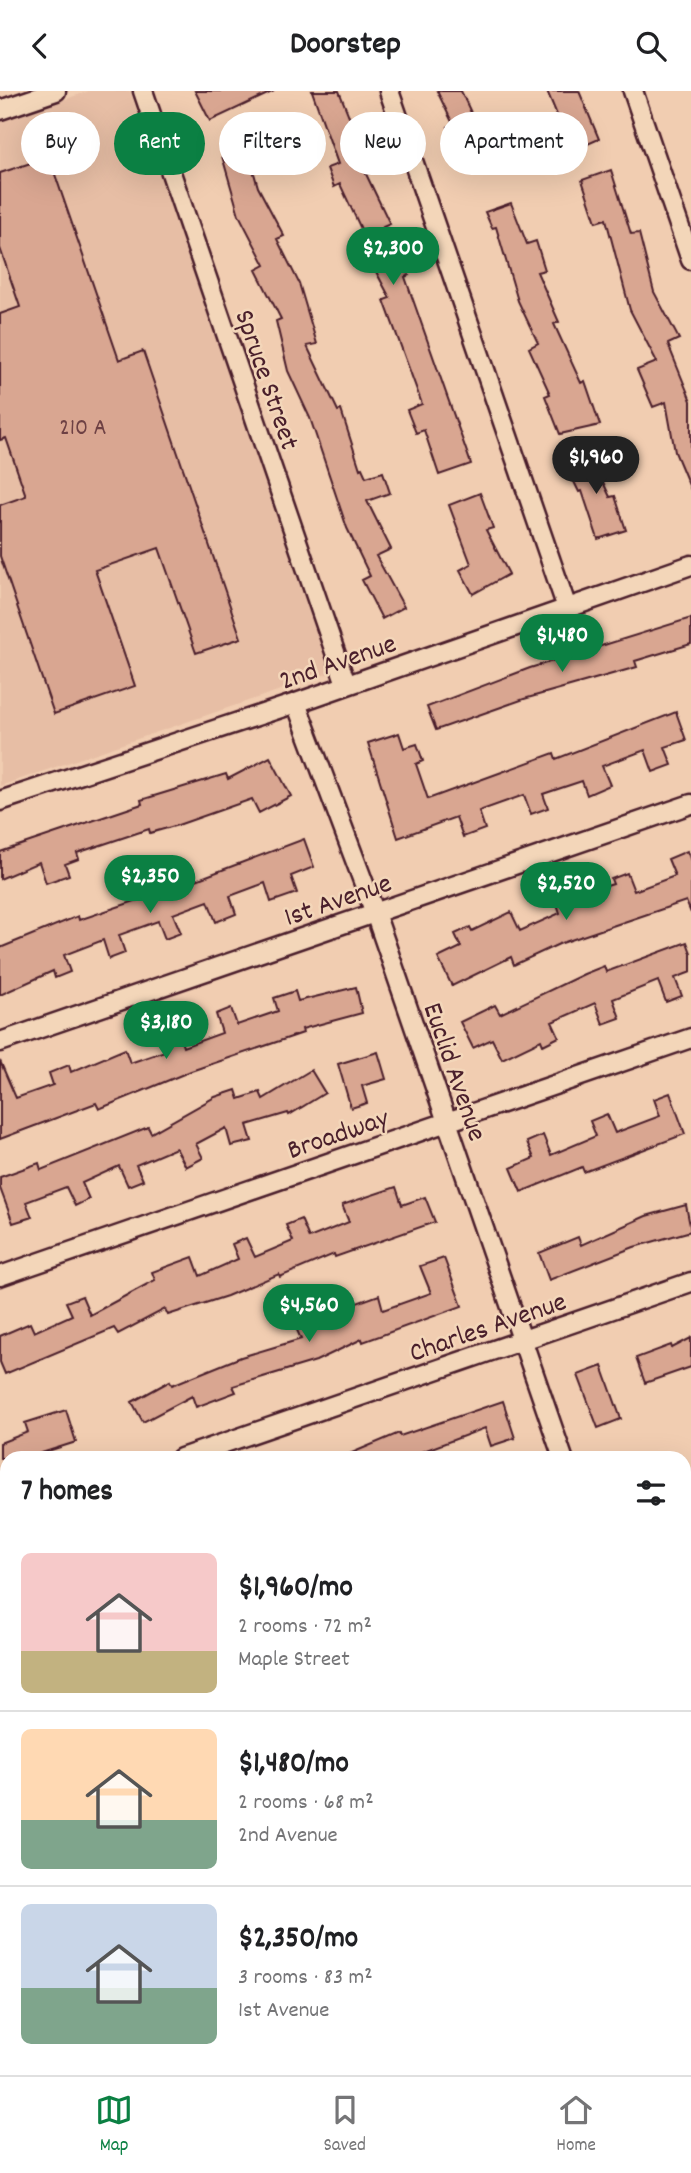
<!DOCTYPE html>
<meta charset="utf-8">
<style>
:root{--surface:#fff;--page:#f6f6f6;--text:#202124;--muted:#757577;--line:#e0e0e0;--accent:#0b8043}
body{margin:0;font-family:Dekko,sans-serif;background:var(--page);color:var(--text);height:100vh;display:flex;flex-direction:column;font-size:26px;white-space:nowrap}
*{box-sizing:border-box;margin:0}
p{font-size:23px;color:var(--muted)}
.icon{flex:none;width:38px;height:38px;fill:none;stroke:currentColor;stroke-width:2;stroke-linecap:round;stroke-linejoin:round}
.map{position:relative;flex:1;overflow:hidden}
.details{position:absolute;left:0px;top:1360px;width:691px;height:625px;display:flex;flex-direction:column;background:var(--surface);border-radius:21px 21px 0 0;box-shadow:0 7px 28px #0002}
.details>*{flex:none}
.hud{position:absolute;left:21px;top:21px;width:649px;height:63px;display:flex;gap:14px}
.price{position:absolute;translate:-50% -60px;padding:0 16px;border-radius:24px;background:var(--accent);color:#fff;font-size:23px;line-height:46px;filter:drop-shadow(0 2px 4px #0008)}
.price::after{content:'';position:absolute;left:50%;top:42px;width:21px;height:16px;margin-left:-10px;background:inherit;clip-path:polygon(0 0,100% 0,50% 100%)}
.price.selected{background:#222;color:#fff}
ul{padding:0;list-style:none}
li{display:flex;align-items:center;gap:21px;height:175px;padding:0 21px}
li+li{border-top:2px solid var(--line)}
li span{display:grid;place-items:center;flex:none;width:196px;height:140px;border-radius:10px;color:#555}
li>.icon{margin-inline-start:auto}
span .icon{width:84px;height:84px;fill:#fffc;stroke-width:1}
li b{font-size:30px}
h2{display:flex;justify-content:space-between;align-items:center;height:84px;padding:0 21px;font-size:30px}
.pill{padding:0 24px;border-radius:32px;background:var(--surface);box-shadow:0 7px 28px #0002;font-size:24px;line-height:63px}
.pill.selected{background:var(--accent);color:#fff}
header{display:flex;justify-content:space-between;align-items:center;height:91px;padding:0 21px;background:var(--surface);font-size:32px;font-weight:800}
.menu{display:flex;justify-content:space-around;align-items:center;height:98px;border-top:2px solid var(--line);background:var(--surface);font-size:19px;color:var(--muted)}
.menu a{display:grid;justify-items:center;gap:4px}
.menu .selected{color:var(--accent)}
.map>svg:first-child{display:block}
.built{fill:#e7bea5}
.building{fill:#d9a691;stroke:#4a1f2b;stroke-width:2}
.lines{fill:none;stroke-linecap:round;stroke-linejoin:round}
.minor-casing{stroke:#4a1f2b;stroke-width:23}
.minor{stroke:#f3d6b9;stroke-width:18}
.labels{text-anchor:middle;stroke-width:5;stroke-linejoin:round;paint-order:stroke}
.number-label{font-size:24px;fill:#6e4144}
.street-label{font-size:28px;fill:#4a1f2b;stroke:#f3d6b9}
</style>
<header><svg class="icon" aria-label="back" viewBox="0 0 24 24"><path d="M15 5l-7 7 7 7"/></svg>Doorstep<svg class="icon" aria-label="search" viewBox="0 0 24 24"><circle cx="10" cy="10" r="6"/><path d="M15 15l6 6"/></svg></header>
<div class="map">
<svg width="691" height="1984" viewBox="0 0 691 1984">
<rect width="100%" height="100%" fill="#f1cdb1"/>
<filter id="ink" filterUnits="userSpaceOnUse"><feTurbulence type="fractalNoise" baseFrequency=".0143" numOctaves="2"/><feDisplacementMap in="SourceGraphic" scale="14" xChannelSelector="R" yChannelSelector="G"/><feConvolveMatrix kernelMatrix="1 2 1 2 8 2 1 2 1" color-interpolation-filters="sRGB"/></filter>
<g filter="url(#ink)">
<!-- built -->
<path class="built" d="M89 0H130L333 581 0 695V31Z"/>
<!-- building -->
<path class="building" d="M195 0H274L210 30Z
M312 0H339L371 81 366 83 390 133 383 136 409 184 405 186 471 373 439 384 424 339 416 342 407 319 422 313 384 209 390 207 364 158 369 155 340 93 334 96 327 77 338 73Z
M437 0H461L490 63 467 74 448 36 453 33Z
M547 0H579L599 48 572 60Z
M528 50 535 66 514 76 507 59Z
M247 58 258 96 284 145 277 148 299 192 317 253 307 255 338 320 341 319 360 378 362 377 366 386 383 381 390 402 367 410 391 458 376 465 404 516 382 528 362 489 370 485 347 437 310 327 288 280 276 230 281 228 256 179 265 174 239 124 222 65Z
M49 66 119 269 143 260 241 547 196 562 159 457 95 479 135 595 54 623 0 465V414L26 405 6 347 0 349V223L20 216 0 157V82Z
M611 79 631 143 639 142 654 201 679 248 668 253 691 310V399L675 361 666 311 653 316 637 279 657 271 630 219 606 128 596 131 582 89Z
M511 112 527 153 536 150 545 179 537 181 559 231 554 233 581 292 585 290 600 334 560 343 545 305 550 303 529 257 538 252 518 210 496 136 492 137 485 121Z
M589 361 610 406 615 405 626 439 598 448 582 400 579 401 564 370Z
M480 402 493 437 486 439 509 483 473 503 460 479 471 473 449 414Z
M691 527V553L635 570 637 576 524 608 436 639 427 616 530 577Z
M676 621 686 649 665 656 672 674 653 681 645 659 602 675 610 694 587 704 582 690 543 703 548 717 531 723 524 704 479 720 485 738 463 746 456 726 398 747 368 652 399 642 404 657 417 653 423 670 416 673 428 708 554 662 556 668Z
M270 666 291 705 259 722 252 708 178 734 150 742 149 738 77 762 79 768 65 773 69 784 46 792 39 771 0 788V761L142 713 141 709 226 683 228 688Z
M304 748 314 776 291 785 297 802 271 811 265 792 230 805 236 823 216 831 208 810 173 823 181 842 165 848 158 830 119 844 125 862 109 868 103 849 64 864 70 881 55 887 53 880 0 904V857L78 825 79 829 188 792Z
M687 760 691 770V822L686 810 559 853 514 874 511 866 452 895 438 867 461 856 455 843 470 836 472 840 511 821 520 840 560 822 556 810 613 793 611 788 627 782 634 800 675 785 668 768Z
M687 851 691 862V881L675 887 682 905 666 911 658 890 613 908 620 927 603 933 595 912 552 931 559 946 543 954 541 949 502 968 492 948 473 957 460 931 495 914 500 923 584 883 604 875 606 881Z
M356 896 362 922 302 938 303 942 191 980 99 1018 96 1012 0 1048V970L16 1007 53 994 49 982 69 974 71 981 125 958 130 972 165 960 159 943 177 937 183 956 222 942 216 923 231 917 237 934 278 920 274 907 295 900 298 910Z
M378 961 386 988 362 995 367 1012 351 1017 338 973Z
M311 979 325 1002 289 1024 288 1022 247 1034 252 1050 231 1055 226 1037 196 1053 203 1067 186 1076 176 1057 136 1074 143 1089 128 1095 119 1075 82 1092 89 1108 75 1115 66 1096 26 1111 32 1126 13 1132 0 1097V1086L39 1072 41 1079 148 1036 151 1042 215 1006 236 999 239 1008 260 1001 263 1008Z
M670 1002 685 1043 584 1081 582 1076 521 1101 511 1077 534 1067 527 1051 543 1044 551 1064 596 1045 590 1030 607 1023 615 1042 660 1025 654 1008Z
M396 1096 402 1114 425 1106 435 1131 335 1166 334 1163 280 1186 279 1183 227 1205 168 1224 165 1218 118 1243 114 1237 5 1283 0 1271V1245L30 1232 34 1241 72 1224 66 1211 82 1205 90 1224 155 1189 152 1181 193 1166 200 1185 238 1168 232 1153 246 1147 255 1166 293 1150 286 1134 301 1128 309 1147 349 1131 342 1114Z
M686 1114 691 1140 634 1156 549 1189 539 1162 578 1146 581 1154 646 1125Z
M444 1167 462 1215 363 1251 362 1248 316 1270 233 1295 236 1301 196 1316 192 1305 143 1331 132 1311 170 1290 172 1294 241 1266 301 1248 296 1237 316 1227 320 1235 353 1220 351 1214 379 1204 383 1219 431 1202 420 1175Z
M691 1247V1276L645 1292 636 1267 671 1254 672 1257Z
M602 1275 621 1328 598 1337 578 1284Z
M503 1310 515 1347 491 1355 485 1337 405 1367H340L399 1342 400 1345Z
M66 1319 76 1351 26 1367H0V1352L28 1341 25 1332Z"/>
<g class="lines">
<!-- minor casing -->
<g class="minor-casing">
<path id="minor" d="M143 0 346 593
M389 0 567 517
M633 0 691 169
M0 19 56 0
M296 612 375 822 563 1367
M0 710 296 612 691 474
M0 951 691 713
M0 1185 691 947
M181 1367 691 1191
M0 1429 7 1426
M684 1447 691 1445
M0 1682 7 1680
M684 1709 691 1706
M684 1720 691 1740
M0 1945 7 1942
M0 1967 6 1984
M684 1969 691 1966
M640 1984 659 1978"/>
</g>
<!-- minor -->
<use href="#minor" class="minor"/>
</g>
</g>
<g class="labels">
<!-- number labels -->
<g class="number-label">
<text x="83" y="343">210 A</text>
</g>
<!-- street labels -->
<g class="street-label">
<text transform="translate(269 288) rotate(71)" y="10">Spruce Street</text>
<text transform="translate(337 569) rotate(-19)" y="10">2nd Avenue</text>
<text transform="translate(337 807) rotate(-19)" y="10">1st Avenue</text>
<text transform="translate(457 980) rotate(71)" y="10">Euclid Avenue</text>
<text transform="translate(337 1041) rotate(-19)" y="10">Broadway</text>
<text transform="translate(487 1234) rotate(-19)" y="10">Charles Avenue</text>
</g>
</g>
</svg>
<b class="price" style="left:393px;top:196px">$2,300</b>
<b class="price selected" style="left:596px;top:405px">$1,960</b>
<b class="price" style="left:562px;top:583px">$1,480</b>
<b class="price" style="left:150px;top:824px">$2,350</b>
<b class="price" style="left:566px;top:831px">$2,520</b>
<b class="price" style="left:166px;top:970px">$3,180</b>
<b class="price" style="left:309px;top:1253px">$4,560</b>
<div class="hud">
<a class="pill">Buy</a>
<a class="pill selected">Rent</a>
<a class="pill">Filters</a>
<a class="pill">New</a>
<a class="pill">Apartment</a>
</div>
<section class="details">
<h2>7 homes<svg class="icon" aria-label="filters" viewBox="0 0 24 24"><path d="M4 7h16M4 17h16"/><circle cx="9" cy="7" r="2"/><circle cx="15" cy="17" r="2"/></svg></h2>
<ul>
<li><span style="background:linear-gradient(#f6c9c9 70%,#c2b280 0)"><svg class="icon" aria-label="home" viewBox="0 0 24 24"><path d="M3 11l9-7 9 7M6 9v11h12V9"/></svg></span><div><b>$1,960/mo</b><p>2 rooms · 72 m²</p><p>Maple Street</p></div></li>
<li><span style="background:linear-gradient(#ffd9b3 65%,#7fa58c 0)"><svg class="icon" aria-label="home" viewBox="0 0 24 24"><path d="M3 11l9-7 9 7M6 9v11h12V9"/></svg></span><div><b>$1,480/mo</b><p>2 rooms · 68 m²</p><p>2nd Avenue</p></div></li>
<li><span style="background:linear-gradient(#c9d6e8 60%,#7fa58c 0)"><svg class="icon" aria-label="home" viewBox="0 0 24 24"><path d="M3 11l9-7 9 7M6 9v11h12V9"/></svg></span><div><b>$2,350/mo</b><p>3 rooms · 83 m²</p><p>1st Avenue</p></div></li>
</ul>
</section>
</div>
<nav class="menu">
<a class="selected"><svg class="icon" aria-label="map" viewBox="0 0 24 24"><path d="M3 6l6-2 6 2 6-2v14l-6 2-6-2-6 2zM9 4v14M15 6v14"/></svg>Map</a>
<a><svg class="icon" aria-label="saved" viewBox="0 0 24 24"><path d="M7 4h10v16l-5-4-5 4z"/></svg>Saved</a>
<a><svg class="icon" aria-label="home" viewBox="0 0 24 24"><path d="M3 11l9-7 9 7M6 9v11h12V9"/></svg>Home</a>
</nav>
